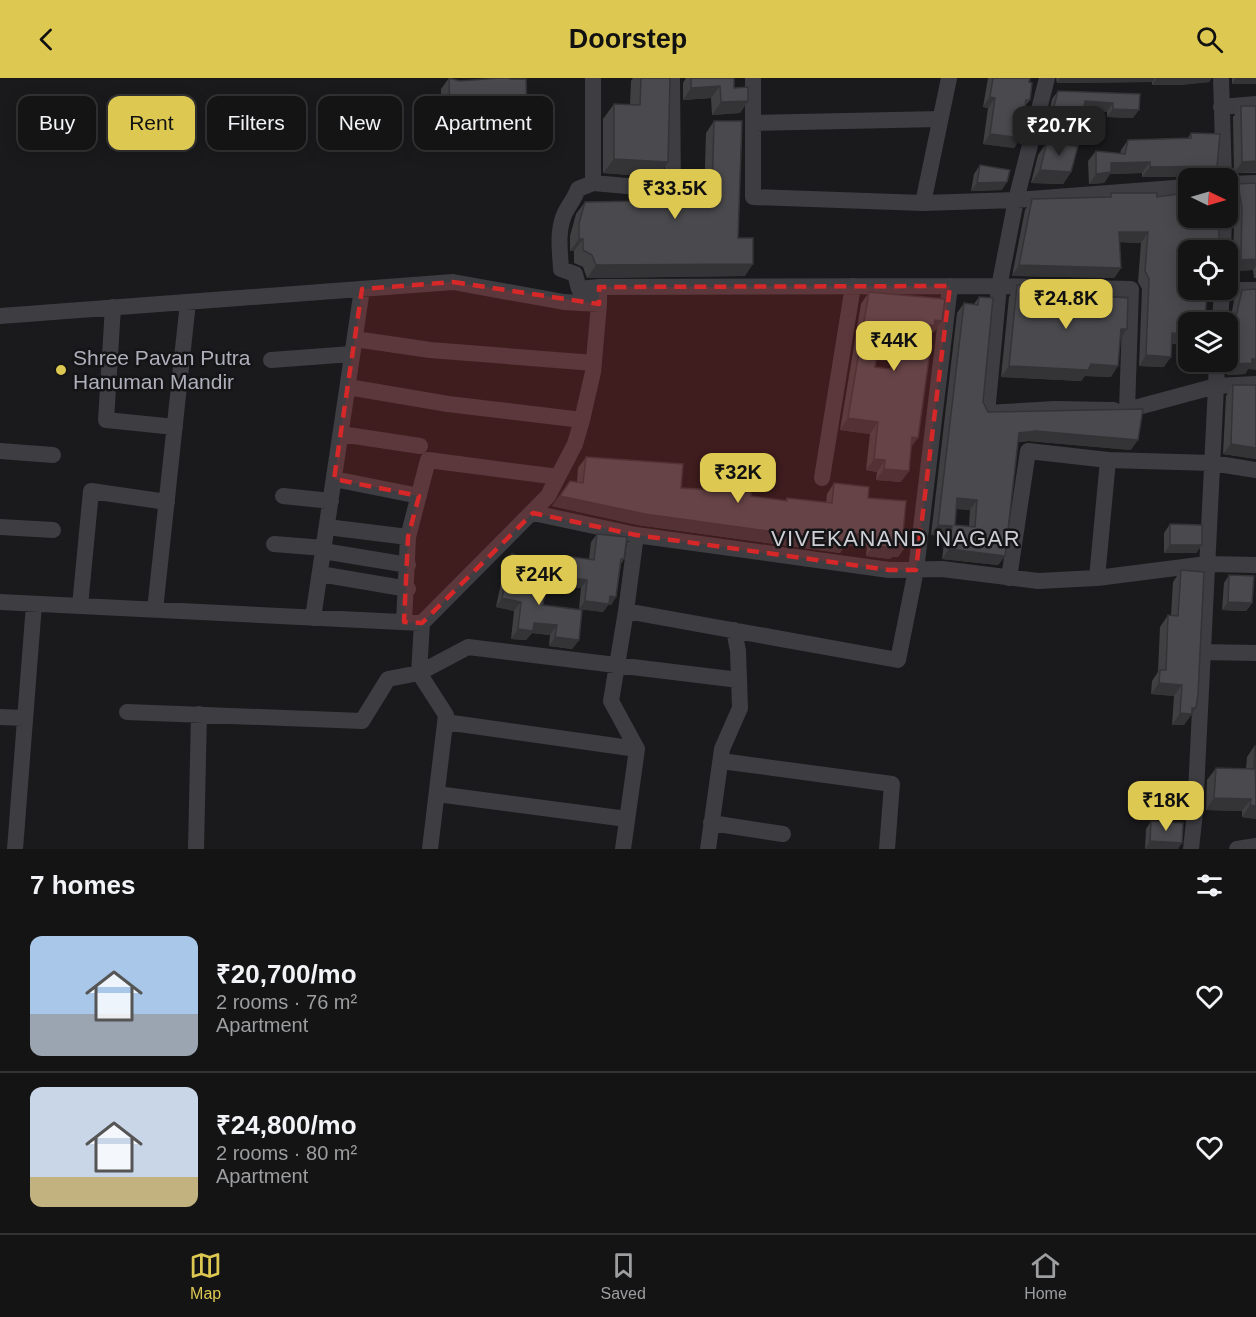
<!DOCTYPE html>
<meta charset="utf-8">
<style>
:root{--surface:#141415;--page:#1d1d1e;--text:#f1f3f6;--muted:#9d9ea0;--line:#333334;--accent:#ddc951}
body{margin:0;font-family:Helvetica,sans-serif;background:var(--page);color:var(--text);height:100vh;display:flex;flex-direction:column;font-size:22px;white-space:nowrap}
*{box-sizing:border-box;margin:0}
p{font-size:20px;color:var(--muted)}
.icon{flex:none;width:33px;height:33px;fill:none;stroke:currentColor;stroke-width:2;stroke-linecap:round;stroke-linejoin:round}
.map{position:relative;height:771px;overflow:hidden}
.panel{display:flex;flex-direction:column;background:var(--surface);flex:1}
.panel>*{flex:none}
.guide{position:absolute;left:18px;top:18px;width:600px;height:54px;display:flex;gap:12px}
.needle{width:39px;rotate:95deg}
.fabs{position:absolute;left:1178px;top:90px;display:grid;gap:12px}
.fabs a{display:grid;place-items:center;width:60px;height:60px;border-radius:12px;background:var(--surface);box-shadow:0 3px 15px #0003,0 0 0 2px var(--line);font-size:30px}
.price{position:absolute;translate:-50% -51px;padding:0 14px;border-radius:12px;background:var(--accent);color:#111;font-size:20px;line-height:39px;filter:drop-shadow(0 2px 3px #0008)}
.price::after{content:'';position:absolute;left:50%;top:36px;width:18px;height:14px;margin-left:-9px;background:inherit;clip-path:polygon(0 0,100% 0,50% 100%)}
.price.current{background:#222;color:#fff}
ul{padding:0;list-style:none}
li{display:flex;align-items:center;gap:18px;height:150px;padding:0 30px}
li+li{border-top:2px solid var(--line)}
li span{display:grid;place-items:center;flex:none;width:168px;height:120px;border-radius:12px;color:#555}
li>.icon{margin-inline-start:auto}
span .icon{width:72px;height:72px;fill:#fffc;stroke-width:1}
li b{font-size:26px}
h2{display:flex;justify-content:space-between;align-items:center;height:72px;padding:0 30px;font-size:26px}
.tag{padding:0 21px;border-radius:12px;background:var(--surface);box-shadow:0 3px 15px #0003,0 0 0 2px var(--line);font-size:21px;line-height:54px}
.tag.current{background:var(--accent);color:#111}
header{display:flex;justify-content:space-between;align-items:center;height:78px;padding:0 30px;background:var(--accent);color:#111;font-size:27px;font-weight:800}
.tab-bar{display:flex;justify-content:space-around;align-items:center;height:84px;border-top:2px solid var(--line);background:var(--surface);font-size:16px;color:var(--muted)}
.tab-bar a{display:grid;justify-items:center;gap:3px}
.tab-bar .current{color:var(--accent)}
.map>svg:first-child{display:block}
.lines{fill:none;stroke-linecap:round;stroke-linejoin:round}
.minor{stroke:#3e3d42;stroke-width:16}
.wall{fill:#404043;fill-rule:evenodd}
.shaded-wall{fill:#343437}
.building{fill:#4a4a4e;stroke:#343437;stroke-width:1.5;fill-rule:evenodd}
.marked{fill:#d62828;fill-opacity:0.2;stroke:#d62828;stroke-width:4.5;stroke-dasharray:12 8;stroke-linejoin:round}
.poi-dot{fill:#ddc951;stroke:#151517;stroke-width:2}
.labels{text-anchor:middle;stroke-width:5;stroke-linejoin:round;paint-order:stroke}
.poi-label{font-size:21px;fill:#aeafba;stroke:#151517;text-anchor:start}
.neighbourhood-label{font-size:22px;letter-spacing:1.5px;fill:#cecfd6;stroke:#151517}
</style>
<header><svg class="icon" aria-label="back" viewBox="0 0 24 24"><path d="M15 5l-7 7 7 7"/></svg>Doorstep<svg class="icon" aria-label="search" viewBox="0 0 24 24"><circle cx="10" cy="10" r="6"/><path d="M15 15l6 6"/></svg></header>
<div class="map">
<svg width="1256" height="771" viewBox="0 0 1256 771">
<rect width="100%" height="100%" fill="#1a1a1c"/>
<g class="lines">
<!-- minor -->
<path class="minor" d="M753 0V119L923 125 1016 122 1188 109
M1047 0 1016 122 999 209 987 335 1055 331 1114 332
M1221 0 1224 100
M1221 29 1256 26
M753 45 940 41
M593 105V0
M1227 106 1256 105
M923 125 949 0
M1223 172 1224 140
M599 209 579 211 575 196 561 191C560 172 557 155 564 137 568 128 575 120 578 111L593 105 673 112 672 0
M1222 212H1256
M599 226V209L997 208 1131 211 1127 332 1216 308 1217 284
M113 229 106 342 175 349
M0 238 453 204 564 224 599 226 593 294 582 342 575 366 548 418 422 545 419 595 446 637 430 771
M1220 244 1222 212
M355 261 430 272 594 285
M271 282 352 276
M348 309 448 326 582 342
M341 356 420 368
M0 373 53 377
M1108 382 1212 385 1256 392
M822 400 853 208
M334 401 419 418
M283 418 331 423
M533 435 636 457 889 492 942 491 1038 503 1097 500 1207 486 1256 487
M0 449 53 452
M327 449 408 459
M636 457 626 533 898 582 916 492 950 208
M274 466 324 470
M323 473 408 487
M320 496 408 511
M1009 500 1028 373 1108 382 1097 500
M0 524 422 545
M80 528 91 413 167 424
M155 532 188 224
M626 533 611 623 637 671
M313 540 362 211
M404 544 408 459 428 382 558 399
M1203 574 1256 575
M127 634 362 643 388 601 419 595 468 569 739 602
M0 639 24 640
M445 644 637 671 623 771
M721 683 892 706 887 771
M437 716 627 741
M711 745 783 756
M15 771 34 526
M196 771 199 636
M708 771 722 671 740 630 738 573 734 552
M1191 771 1195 734 1216 308 1256 306
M1237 771 1256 768"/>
</g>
<!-- wall -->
<path class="wall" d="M449 0H452L518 60H441V11Z
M633 0H670L658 99 603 95V41L614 26 630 27 631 3Z
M686 0H734V10L748 23 740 35 712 37 711 20 683 22V5Z
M988 0H1030L1029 4 1030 22 1025 28 1021 60 1014 70 983 66 988 30 983 29Z
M1056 0H1212L1209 4 1180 7H1152V4L1057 5Z
M1232 0H1256V6H1232Z
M1058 13 1140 16 1133 40 1107 39V34L1083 31 1073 63 1044 56 1052 21Z
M1241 28H1256V95H1234L1233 39Z
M714 43 738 160 745 198 587 200 583 189 574 185V173H570V158L576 136 585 124 640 123 643 119 671 123 704 122 706 55Z
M1191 55 1210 99H1142V95L1110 96 1104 105 1089 106 1088 83 1096 73 1120 76 1121 72 1128 62 1188 60Z
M1047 64 1071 94 1063 106 1031 105 1038 77Z
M980 87 1002 112 971 113 974 96Z
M1256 105V200H1254L1253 192 1233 193 1234 140 1231 116 1238 106Z
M1111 115 1157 119 1188 172V200H1182L1183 260 1179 266H1172L1164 289 1139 288 1142 211 1138 204 1141 165 1119 164 1121 190 1114 200 1012 198 1025 132 1032 121 1108 119Z
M1017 207 1040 213 1120 261 1111 299 1085 298 1081 303 1001 299 1009 219Z
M1242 212 1248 291 1245 296 1227 297V248L1230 244 1234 222Z
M869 214 942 243 934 254H930L929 255 911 370 901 404 876 402 877 394 866 392 870 356 840 352 861 226ZM877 282 891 283 890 291 875 289Z
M979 219 983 324 988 334 1131 372 1029 363 1018 364 1005 478 998 487 942 481 945 458 931 457 957 235 964 225 974 226ZM956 431 970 432 969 448 955 447Z
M1233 307 1256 381 1223 376 1226 318Z
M586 379 681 410 751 418 785 423 787 420 826 425 827 416 834 405 868 420 903 455 906 468 898 479H892L890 481 866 478 867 469 845 467 840 475 638 447 552 428 570 403 577 404 578 390Z
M1170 446 1202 467 1196 475H1164V455Z
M597 456 624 481 621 486 616 519 611 527H608L603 534 579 531 581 510 564 508 566 487 572 479 589 481 591 464Z
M512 476 518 511 543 527 579 562 572 571 549 568 550 557 532 555 526 562 511 561 514 533 496 529 505 486Z
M1181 492 1196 630 1184 647H1172L1174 618 1151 616 1152 603 1158 594 1160 549 1168 537H1171L1173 504Z
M1229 497 1252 525 1246 533 1222 532 1224 505Z
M1255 667 1256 741 1242 739V733L1206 732 1207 702 1216 690 1246 691 1247 679Z
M1151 743 1178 771H1145L1146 751Z"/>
<!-- shaded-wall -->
<path class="shaded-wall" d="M1060 0H1155L1152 4 1057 5Z
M1157 0H1212L1209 4 1180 7H1152Z
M1236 0H1256V6H1232Z
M720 8 711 20 683 22 691 10Z
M990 19 995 20 988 30 983 29Z
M748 23 740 35 712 37 721 24Z
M1085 23 1113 25 1107 34 1080 31Z
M1113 31 1139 32 1133 40 1107 39Z
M450 47H527L518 60H441Z
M1049 48 1078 55 1073 63 1044 56Z
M990 56 1021 60 1014 70 983 66Z
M614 81 668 84 658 99 603 95Z
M1256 83V94L1234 95 1242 84Z
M1150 84 1142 95 1110 96 1104 105 1089 106 1096 96 1111 85Z
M1217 88 1210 99H1142L1150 89Z
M1040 92 1071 94 1063 106 1031 105Z
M1007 104 1002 112 971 113 977 105Z
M1119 154H1148L1141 165 1112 164Z
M579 161H583L574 173H570Z
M1256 181V188L1253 192 1233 193 1241 182Z
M753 186 745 198 587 200 596 187Z
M1019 187 1121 190 1114 200 1012 198Z
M1182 190H1188V200H1175Z
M935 242 942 243 934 254H930L926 259 930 247Z
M1187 249H1188V260H1183L1179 266 1165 265 1172 255Z
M1121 251H1127L1119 263Z
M878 269 899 272 891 283 870 281Z
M1146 277 1171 279 1164 289 1139 288Z
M1252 281H1256V292L1248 291 1245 296 1227 297 1234 286Z
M1091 286 1118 288 1111 299 1085 298 1081 303 1001 299 1009 288Z
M848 340 878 344 870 356 840 352Z
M1036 353 1138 362 1131 372 1029 363 1012 365 1019 355Z
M912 359 918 360 910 371Z
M1231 366 1256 370V381L1223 376Z
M874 381 885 382 877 394 866 392Z
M884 391 909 393 901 404 876 402Z
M560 418 848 455 875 458 867 469 845 467 840 475 638 447 552 428Z
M957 420 977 422 970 432 950 430Z
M938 447 952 448 945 458 931 457Z
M874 467 899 468H906L898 479H892L890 481 866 478Z
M1170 467H1202L1196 475H1164Z
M949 471 1005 478 998 487 942 481Z
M570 500 587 502 581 510 564 508Z
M610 518 616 519 611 527H608L603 534 579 531 585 523Z
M502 520 521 524 514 533 496 529Z
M1228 524 1252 525 1246 533 1222 532Z
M534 545 557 547 550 557 532 555 526 562 511 561 518 551Z
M555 559 579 562 572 571 549 568Z
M1159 605 1182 607 1174 618 1151 616Z
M1192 630H1196L1184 647H1172L1180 635Z
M1214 720 1251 721 1242 733 1206 732Z
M1250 727 1256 728V741L1242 739Z
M1150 763 1182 765 1178 771H1145Z"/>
<!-- building -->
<path class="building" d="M449 0 460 3 499 0H509L510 1H526L527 47H450Z
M641 0H670L668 84 614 81V26L640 27Z
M691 0H734V10L748 9V23L721 24 720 8 691 10Z
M993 0H1030L1029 4 1032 5 1030 22H1026L1021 60 990 56 995 20 990 19Z
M1058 13 1140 16 1139 32 1113 31V25L1085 23 1078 55 1049 48Z
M1241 28H1256V83L1242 84Z
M714 43H742L738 160H753V186L596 187 592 177 583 172V161H579V145L585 124 643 123V119L671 118V123L712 122Z
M1191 55 1220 56 1217 88 1150 89V84L1111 85V94L1096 96V73L1125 76 1128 62 1191 60Z
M1047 64 1078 68 1071 94 1040 92Z
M980 87 1010 92 1007 104 977 105Z
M1256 105V181L1241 182 1242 130 1238 106Z
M1111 115H1157V119L1186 115 1187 118H1188V140H1219V172H1188V190H1182V206H1188V212H1207L1205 244H1188L1187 256 1172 255 1171 279 1146 277 1149 201 1145 193 1148 154H1119L1121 190 1019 187 1032 121 1111 119Z
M1017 207 1040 208V213L1051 214 1128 220 1127 251H1121L1118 288 1091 286 1088 292 1009 288Z
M1256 211V281H1252V285L1234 286V269L1229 264 1230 243 1236 239 1242 212Z
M869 214 945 221 942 243 935 242 934 248 930 247 927 273H930L918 360 912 359 909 393 884 391 885 382 874 381 878 344 848 340ZM878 269 899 272 896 292 875 289Z
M979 219 993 220 983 324 988 334 1143 331 1138 362 1036 353 1019 355 1005 478 949 471 952 448 938 447 964 225 978 227ZM957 420 977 422 975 449 955 447Z
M1233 307H1256V370L1231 366Z
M586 379 683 386 681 410 751 414V418L787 423V420L832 425 834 405 869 409 868 420 906 423 903 455 907 456 906 468H899L897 471 874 467 875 458 848 455 847 464 645 436 560 418 570 403 583 405Z
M1170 446 1202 447V467H1170Z
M597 456 627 459 624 481H621L616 519 610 518 609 526 585 523 587 502 570 500 572 479 594 482Z
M512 476 525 480 518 511 545 515 543 527 582 532 579 562 555 559 557 547 534 545 533 553 518 551 521 524 502 520Z
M1181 492 1204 494 1198 616 1196 630H1192V636L1180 635 1182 607 1159 605 1160 592H1166L1168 537 1178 538Z
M1229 497 1254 498 1252 525 1228 524Z
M1255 667 1256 728 1250 727 1251 721 1214 720 1216 690 1254 691Z
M1151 743 1183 745 1182 765 1150 763Z"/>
<!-- marked area -->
<path class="marked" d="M453 204 599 226V209L950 208 916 492H889L636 457 533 435 422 545 404 544 408 459 419 418 334 401 362 211Z"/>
<!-- markers -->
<circle class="poi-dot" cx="61" cy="292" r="6"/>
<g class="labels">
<!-- poi labels -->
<g class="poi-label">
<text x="73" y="287">Shree Pavan Putra<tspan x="73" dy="24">Hanuman Mandir</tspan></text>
</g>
<!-- neighbourhood labels -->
<g class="neighbourhood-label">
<text x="896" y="468">VIVEKANAND NAGAR</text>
</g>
</g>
</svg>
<div class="fabs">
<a><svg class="needle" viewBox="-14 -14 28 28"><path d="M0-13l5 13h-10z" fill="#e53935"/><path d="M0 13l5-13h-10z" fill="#9d9ea0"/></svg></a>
<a><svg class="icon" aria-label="locate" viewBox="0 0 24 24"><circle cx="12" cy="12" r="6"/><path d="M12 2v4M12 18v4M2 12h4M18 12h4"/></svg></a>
<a><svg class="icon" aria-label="layers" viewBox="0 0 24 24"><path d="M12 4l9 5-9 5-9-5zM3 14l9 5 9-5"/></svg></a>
</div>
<b class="price current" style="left:1059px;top:79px">₹20.7K</b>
<b class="price" style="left:675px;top:142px">₹33.5K</b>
<b class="price" style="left:1066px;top:252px">₹24.8K</b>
<b class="price" style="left:894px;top:294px">₹44K</b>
<b class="price" style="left:738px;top:426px">₹32K</b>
<b class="price" style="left:539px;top:528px">₹24K</b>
<b class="price" style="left:1166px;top:754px">₹18K</b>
<div class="guide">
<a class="tag">Buy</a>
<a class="tag current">Rent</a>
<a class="tag">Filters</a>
<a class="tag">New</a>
<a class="tag">Apartment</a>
</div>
</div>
<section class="panel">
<h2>7 homes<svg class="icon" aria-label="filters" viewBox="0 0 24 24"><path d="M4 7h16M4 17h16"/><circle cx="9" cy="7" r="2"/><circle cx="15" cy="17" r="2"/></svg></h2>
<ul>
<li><span style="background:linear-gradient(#a9c7e8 65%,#9aa5b1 0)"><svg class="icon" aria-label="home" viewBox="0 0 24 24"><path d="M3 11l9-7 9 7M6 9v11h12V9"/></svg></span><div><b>₹20,700/mo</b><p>2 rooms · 76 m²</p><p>Apartment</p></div><svg class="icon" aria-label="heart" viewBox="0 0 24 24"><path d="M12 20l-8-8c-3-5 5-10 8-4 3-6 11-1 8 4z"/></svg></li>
<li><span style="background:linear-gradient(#c9d6e8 75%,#c2b280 0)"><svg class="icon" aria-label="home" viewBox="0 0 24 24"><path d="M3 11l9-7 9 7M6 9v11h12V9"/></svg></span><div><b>₹24,800/mo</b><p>2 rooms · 80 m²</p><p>Apartment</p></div><svg class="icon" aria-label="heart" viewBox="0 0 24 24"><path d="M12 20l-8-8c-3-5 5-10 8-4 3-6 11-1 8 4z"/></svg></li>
</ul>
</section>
<nav class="tab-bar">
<a class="current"><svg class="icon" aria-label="map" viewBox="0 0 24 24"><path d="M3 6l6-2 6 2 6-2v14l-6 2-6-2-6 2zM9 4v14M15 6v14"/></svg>Map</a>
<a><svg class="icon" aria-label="saved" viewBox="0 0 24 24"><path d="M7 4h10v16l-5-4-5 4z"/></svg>Saved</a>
<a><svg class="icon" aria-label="home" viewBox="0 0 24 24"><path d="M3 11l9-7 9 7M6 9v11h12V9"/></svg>Home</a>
</nav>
